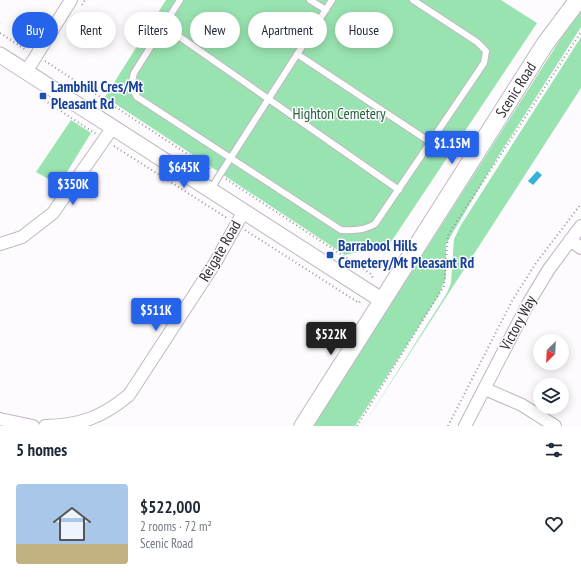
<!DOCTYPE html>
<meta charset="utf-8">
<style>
:root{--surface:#fff;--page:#f2f2f3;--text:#1f2937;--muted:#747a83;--accent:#2563eb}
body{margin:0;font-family:"PT Sans Narrow",sans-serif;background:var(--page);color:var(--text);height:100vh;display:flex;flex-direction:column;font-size:15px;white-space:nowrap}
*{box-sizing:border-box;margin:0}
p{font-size:13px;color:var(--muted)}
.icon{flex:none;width:22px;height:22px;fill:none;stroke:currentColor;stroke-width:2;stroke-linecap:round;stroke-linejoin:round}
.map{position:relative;height:426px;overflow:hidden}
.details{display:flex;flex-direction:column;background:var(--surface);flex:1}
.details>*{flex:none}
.banner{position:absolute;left:12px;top:12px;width:557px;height:36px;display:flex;gap:8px}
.needle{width:26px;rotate:204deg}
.tools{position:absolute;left:533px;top:334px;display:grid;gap:8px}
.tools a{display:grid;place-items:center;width:36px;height:36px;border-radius:50%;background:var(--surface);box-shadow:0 2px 10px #0003;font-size:20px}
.price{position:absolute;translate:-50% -34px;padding:0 9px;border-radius:4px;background:var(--accent);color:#fff;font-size:13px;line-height:26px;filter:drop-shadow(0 1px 2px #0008)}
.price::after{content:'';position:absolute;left:50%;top:24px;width:12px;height:9px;margin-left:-6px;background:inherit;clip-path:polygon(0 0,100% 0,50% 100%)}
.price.active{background:#222;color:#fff}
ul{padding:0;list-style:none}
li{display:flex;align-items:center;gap:12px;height:100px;padding:0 16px}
li span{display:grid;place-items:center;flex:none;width:112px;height:80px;border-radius:4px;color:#555}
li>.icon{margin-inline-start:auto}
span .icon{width:48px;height:48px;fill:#fffc;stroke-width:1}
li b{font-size:17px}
h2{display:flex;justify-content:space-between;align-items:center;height:48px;padding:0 16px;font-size:17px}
.pill{padding:0 14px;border-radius:18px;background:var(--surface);box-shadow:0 2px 10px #0003;font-size:14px;line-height:36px}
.pill.active{background:var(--accent);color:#fff}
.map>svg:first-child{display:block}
.green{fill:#99e3b0}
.water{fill:#33b3d7}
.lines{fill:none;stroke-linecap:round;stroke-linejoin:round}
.service-casing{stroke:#c2b5c5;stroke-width:8}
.minor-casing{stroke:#c2b5c5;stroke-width:14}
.tertiary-casing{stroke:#c2b5c5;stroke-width:17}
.secondary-casing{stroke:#c2b5c5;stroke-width:19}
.path{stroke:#9b979c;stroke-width:2;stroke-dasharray:1 3;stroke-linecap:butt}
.service{stroke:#fff;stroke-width:6}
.minor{stroke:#fff;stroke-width:12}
.tertiary{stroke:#fff;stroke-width:15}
.secondary{stroke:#fff;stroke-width:17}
.transit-dot{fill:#1a4fb4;stroke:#fdfbfe;stroke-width:1.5}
.labels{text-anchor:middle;stroke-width:3;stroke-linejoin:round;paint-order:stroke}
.transit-label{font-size:15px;font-weight:bold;fill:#164399;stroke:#fdfbfe;text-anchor:start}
.street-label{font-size:15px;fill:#2f2930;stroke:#fdfbfe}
.park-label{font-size:15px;fill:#25623c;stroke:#fdfbfe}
</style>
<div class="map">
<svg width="581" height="426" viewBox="0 0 581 426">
<rect width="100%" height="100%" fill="#fdfbfe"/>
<!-- green -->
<path class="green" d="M166 0H501L537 23 389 245 345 255 105 97Z
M581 7V27L499 155 446 244V277L439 295 355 426H313Z
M581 37V88L363 426 447 293 451 283 454 239 461 225Z
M71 120 91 133 59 185 36 172Z"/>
<!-- water -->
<path class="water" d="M537 171 542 175 533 185 528 181Z"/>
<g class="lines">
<!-- service casing -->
<g class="service-casing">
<path id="service" d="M180 0 134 73 131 86 137 97 341 230C353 231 365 230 375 224L484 63 486 51 477 42 413 0
M310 0 326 10
M164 26 399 190
M297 54 430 142
M210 190 332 0"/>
</g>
<!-- minor casing -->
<g class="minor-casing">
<path id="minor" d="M26 72 71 0
M570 240 581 248
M0 244 22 237 53 213 113 127
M485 389 522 405 555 426
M0 419 33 426
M45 426C81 425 101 418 129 395L215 263 244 211
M465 426 529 302 549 269 581 226"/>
</g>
<!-- tertiary casing -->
<g class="tertiary-casing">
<path id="tertiary" d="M0 55 383 301"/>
</g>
<!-- secondary casing -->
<g class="secondary-casing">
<g id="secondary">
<path id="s1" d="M303 426 545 44 578 0"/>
</g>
</g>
<!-- path -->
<path class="path" d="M82 5 85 0
M0 33 26 50
M45 61 212 170
M41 98 96 134
M114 146 227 218
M226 179 371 274 374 280
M245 230 359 303 361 300
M357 426 444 286 448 235 581 32
M448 426 512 301 536 263 581 204"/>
<!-- service -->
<use href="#service" class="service"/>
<!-- minor -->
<use href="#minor" class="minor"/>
<!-- tertiary -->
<use href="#tertiary" class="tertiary"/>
<!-- secondary -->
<use href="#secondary" class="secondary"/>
</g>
<!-- markers -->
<g class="transit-dot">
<rect x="39" y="92" width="8" height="8" rx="2"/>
<rect x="326" y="251" width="8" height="8" rx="2"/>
</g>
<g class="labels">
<!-- transit labels -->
<g class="transit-label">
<text x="51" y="92">Lambhill Cres/Mt<tspan x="51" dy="17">Pleasant Rd</tspan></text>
<text x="338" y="251">Barrabool Hills<tspan x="338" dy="17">Cemetery/Mt Pleasant Rd</tspan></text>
</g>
<!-- street labels -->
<g class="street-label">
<text dy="5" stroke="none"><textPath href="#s1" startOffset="398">Scenic Road</textPath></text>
<text transform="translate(220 251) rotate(-60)" y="5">Reigate Road</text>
<text transform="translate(518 323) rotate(-62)" y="5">Victory Way</text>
</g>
<!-- park labels -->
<g class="park-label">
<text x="339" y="119">Highton Cemetery</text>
</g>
</g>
</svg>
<div class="tools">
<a><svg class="needle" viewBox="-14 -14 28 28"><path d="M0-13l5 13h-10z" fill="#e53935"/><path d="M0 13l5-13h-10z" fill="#747a83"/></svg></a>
<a><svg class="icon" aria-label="layers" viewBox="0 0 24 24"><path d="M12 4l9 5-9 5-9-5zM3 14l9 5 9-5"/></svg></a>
</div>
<b class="price" style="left:452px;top:165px">$1.15M</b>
<b class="price" style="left:184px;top:189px">$645K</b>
<b class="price" style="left:73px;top:206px">$350K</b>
<b class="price" style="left:156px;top:332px">$511K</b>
<b class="price active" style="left:331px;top:356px">$522K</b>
<div class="banner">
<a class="pill active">Buy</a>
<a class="pill">Rent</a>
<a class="pill">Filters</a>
<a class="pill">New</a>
<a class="pill">Apartment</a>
<a class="pill">House</a>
</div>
</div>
<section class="details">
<h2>5 homes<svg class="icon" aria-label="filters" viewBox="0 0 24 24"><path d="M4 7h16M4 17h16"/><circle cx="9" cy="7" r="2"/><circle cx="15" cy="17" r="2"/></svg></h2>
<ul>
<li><span style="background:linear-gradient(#a9c7e8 75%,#c2b280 0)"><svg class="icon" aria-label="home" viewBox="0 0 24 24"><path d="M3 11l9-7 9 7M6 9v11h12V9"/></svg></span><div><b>$522,000</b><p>2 rooms · 72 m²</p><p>Scenic Road</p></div><svg class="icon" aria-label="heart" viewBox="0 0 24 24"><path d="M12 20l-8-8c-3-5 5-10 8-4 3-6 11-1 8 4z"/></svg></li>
</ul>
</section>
